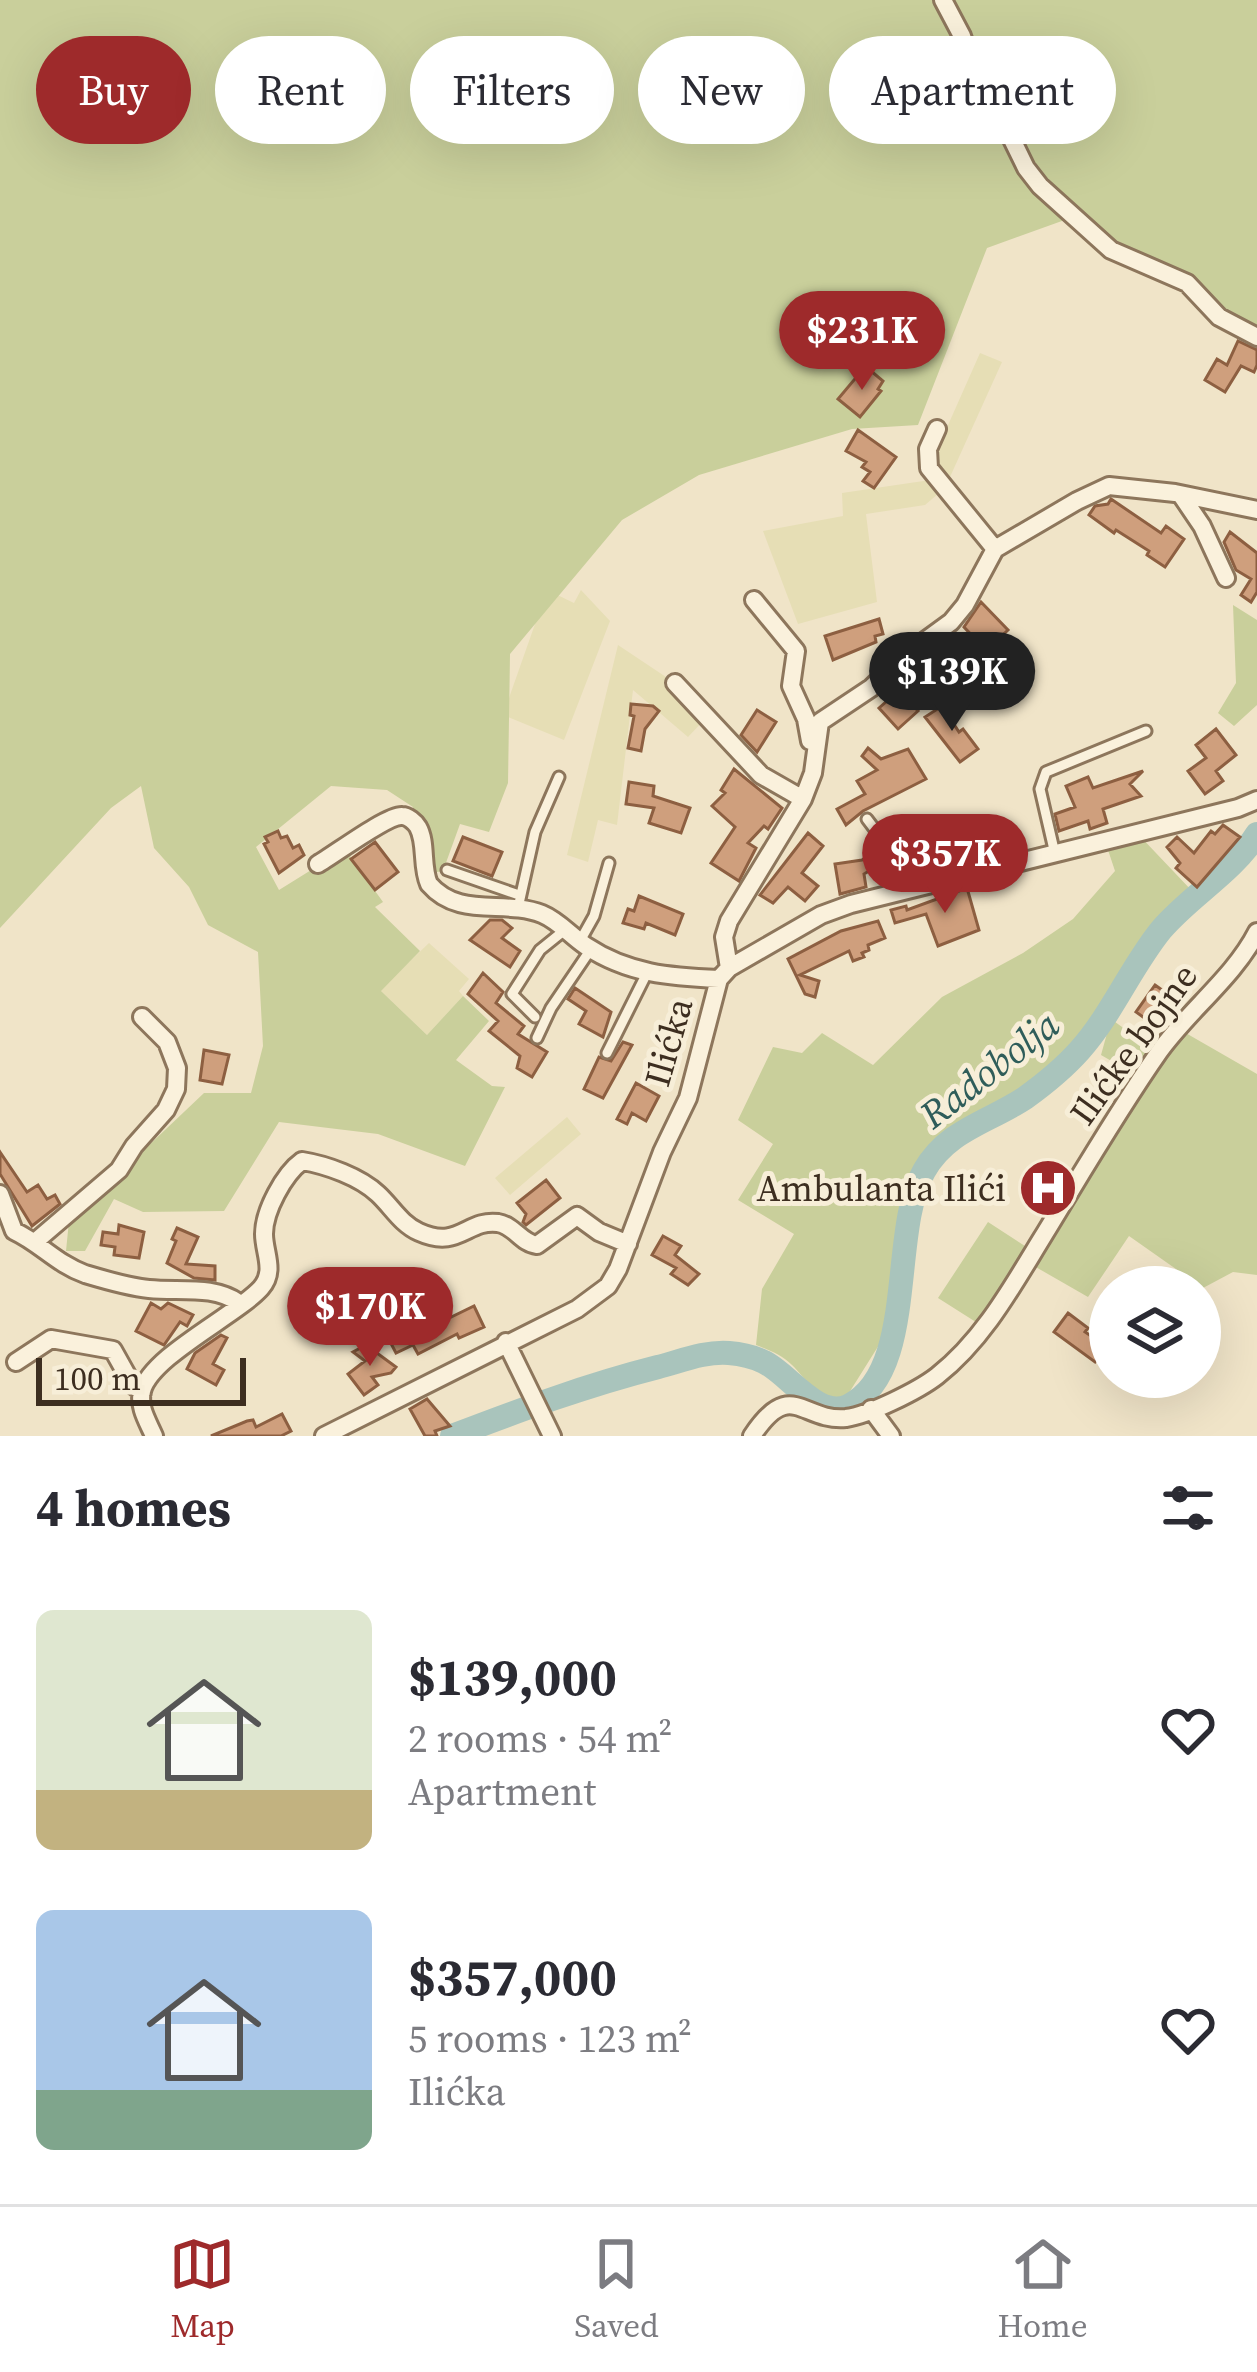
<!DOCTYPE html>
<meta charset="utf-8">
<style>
:root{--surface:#fff;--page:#f2f2f3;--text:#2b2b33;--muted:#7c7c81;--line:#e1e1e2;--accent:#9e2a2b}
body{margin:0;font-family:"Source Serif 4",serif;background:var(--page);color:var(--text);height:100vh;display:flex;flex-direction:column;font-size:45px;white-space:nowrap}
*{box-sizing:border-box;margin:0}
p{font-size:39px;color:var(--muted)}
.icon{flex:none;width:66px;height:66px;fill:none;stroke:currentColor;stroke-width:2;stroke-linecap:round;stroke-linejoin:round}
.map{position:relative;height:1436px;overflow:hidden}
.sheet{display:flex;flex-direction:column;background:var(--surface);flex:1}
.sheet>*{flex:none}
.banner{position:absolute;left:36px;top:36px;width:1185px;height:108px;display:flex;gap:24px}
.tools{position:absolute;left:1089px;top:1266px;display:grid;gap:24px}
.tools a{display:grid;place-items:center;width:132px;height:132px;border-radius:50%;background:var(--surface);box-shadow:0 12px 48px #0002;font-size:60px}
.scale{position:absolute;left:36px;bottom:30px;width:210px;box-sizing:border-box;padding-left:12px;border:6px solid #3d2e20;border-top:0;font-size:33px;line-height:42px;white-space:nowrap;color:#3d2e20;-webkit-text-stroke:9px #f7eed8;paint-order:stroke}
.price{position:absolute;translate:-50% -102px;padding:0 27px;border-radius:42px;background:var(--accent);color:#fff;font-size:39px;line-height:78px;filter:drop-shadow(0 3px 6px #0008)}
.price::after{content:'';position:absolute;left:50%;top:72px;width:36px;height:27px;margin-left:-18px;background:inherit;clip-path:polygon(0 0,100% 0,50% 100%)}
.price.current{background:#222;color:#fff}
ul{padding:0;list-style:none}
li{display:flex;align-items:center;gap:36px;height:300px;padding:0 36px}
li span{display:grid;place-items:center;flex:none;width:336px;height:240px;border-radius:18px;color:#555}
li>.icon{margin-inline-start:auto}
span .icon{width:144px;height:144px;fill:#fffc;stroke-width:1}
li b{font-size:51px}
h2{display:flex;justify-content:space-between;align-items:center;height:144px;padding:0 36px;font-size:51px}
.tag{padding:0 42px;border-radius:54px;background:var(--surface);box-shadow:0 12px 48px #0002;font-size:42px;line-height:108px}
.tag.current{background:var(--accent);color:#fff}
.menu{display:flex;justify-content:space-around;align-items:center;height:168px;border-top:3px solid var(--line);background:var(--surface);font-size:33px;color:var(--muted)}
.menu a{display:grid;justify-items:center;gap:6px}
.menu .current{color:var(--accent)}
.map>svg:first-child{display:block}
.farmland{fill:#e6deb5}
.green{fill:#c9cf9b}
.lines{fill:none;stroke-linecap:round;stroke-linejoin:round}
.river{stroke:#a9c4bc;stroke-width:24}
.building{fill:#cf9f7d;stroke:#8d5f41;stroke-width:3}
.lane-casing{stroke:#8d765c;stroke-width:15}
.street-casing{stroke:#8d765c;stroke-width:22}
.lane{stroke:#faf1dc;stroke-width:9}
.street{stroke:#faf1dc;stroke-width:16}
.labels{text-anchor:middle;stroke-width:10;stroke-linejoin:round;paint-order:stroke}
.street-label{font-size:36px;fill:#3d2e20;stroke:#f7eed8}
.poi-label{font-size:36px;fill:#3d2e20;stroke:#f7eed8;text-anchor:end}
.water-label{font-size:39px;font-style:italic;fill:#2f5d5a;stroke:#f7eed8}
</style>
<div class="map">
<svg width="1257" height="1436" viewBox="0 0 1257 1436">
<rect width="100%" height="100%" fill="#f0e4c8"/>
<!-- farmland -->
<path class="farmland" d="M980 353 1002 362 945 488 925 505 866 514 877 602 798 624 763 531 843 516 842 493 937 479 929 468Z
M547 590 574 603 581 590 610 621 564 740 503 715Z
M618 645 675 683 708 716 688 737 633 690 617 825 598 820 588 862 567 855Z
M429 943 469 979 459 991 463 996 427 1035 380 990Z
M567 1117 581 1134 510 1195 495 1178Z"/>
<!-- green -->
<path class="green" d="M0 0H1257V337L1073 217 987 248 918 425 852 429 699 475 622 520 510 654 508 783 489 832 460 824 443 871 425 874 410 818 413 807 387 790 331 786 256 847 279 890 345 849 383 902 375 907 420 951 381 991 427 1035 463 996 489 1021 456 1060 492 1086 505 1087 465 1166 378 1134 279 1122 224 1211 143 1212 114 1199 85 1251H66L69 1221 204 1093H251L263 1046 258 952 208 925 189 887 154 848 141 786 111 808 0 928Z
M1233 605 1257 620V705L1234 726 1218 713 1236 683Z
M1137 833 1193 892 1156 926 1071 1052 1027 1088 937 1138 923 1154 901 1215 898 1272 884 1337 847 1396 840 1401C817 1399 807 1380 792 1365 782 1355 769 1350 756 1345L762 1289 794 1234 738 1200 773 1144 738 1120 773 1047 802 1053 822 1033 873 1065 942 997 1023 953 1073 919 1115 871 1105 841Z
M1111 1019 1158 1053 1177 1028 1257 1074V1275L1233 1272 1203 1288 1129 1236 1088 1297 1027 1262 1141 1078 1101 1055Z
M988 1222 1028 1248 979 1324 938 1298Z"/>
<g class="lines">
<!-- river -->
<path class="river" d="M452 1436C520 1410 587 1385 658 1367 681 1361 706 1351 729 1353 742 1354 752 1356 764 1362 788 1373 818 1420 848 1406 918 1372 889 1232 924 1171 947 1130 989 1122 1025 1098 1043 1085 1065 1067 1080 1050 1112 1014 1131 967 1161 930 1191 895 1232 873 1257 834"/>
</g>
<!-- building -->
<path class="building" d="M1238 341 1257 350V365L1254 372 1241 366 1225 392 1205 380 1217 359 1227 365Z
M871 371 883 381 878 389 881 391 860 417 838 399 859 374 865 379Z
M858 430 896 457 874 488 863 481 870 472 862 467 866 462 846 451Z
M1111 499 1161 533 1166 526 1184 539 1165 567 1147 555 1149 551 1116 530 1114 533 1089 515 1095 506 1108 504Z
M1230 532 1257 553V592L1251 602 1241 595 1251 579 1236 570 1224 542Z
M981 602 1008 630 993 644 1012 678 990 690 978 670 995 660 964 627Z
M879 619 883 634 875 636 876 642 833 660 825 636Z
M951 662 966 689 942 702 928 676Z
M894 684 918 711 898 729 879 708 888 700 883 694Z
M631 704 653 706 659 711 645 729 641 751 628 748 634 716 630 715Z
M942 706 959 732 963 729 978 749 960 762 925 717Z
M757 710 776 722 757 752 741 735Z
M1216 729 1236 755 1216 771 1223 781 1205 794 1188 771 1206 758 1196 745Z
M868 748 881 759 908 749 926 779 863 811 846 825 837 809 865 794 857 781 877 770 862 756Z
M734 769 782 808 768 829 764 826 748 843 756 848 739 881 711 863 735 827 712 806 725 793 721 790Z
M1143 771 1130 784 1141 796 1103 809 1107 823 1090 829 1088 821 1059 831 1055 814 1075 807 1066 786 1088 777 1093 788Z
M629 782 654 786 653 796 690 808 681 833 649 823 654 808 626 804Z
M1223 825 1240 837 1197 887 1176 868 1180 863 1167 847 1177 837 1194 853 1211 831 1215 834Z
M278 831 281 838 287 836 293 848 299 845 304 855 279 873 264 844 268 842 265 837Z
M808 833 823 846 802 873 818 886 805 901 788 887 773 903 760 895Z
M463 837 502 852 492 876 453 861Z
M375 842 398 872 375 890 351 859Z
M877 850 884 862 864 874 866 887 840 894 835 864 862 860Z
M967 888 979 930 938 946 926 914 895 923 891 910 906 906 907 910Z
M639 896 683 914 675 935 646 923 644 929 623 923 628 909 634 911Z
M490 920H502L512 928 502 938 520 951 510 967 470 940Z
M878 921 885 938 868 945 869 950 862 953 864 957 853 961 849 951 800 975 819 981 815 997 805 994 788 959 841 931Z
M483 973 503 992 496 1003 524 1026 518 1034 547 1052 532 1077 517 1068 520 1056 489 1031 498 1021 468 994Z
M1155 985 1179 1002 1160 1029 1136 1012Z
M575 988 611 1012 603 1037 579 1024 586 1011 568 999Z
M623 1042 632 1045 603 1098 584 1089 599 1057 611 1061Z
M204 1050 229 1055 222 1084 200 1080Z
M636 1083 659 1096 646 1121 632 1113 627 1124 617 1119Z
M0 1152 27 1192 38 1185 47 1199 55 1195 60 1204 32 1226 0 1174Z
M546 1180 560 1198 526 1225 523 1222 526 1214 517 1203Z
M119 1225 144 1232 139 1258 114 1255 115 1247 101 1245 103 1232 118 1234Z
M177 1228 198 1237 186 1264 215 1266V1280L194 1278 167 1263 176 1241 172 1239Z
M663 1236 681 1246 675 1255 699 1274 688 1285 671 1274 676 1268 652 1255Z
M151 1303 161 1309 168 1303 193 1315 187 1326 180 1322 164 1345 136 1331Z
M474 1306 484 1327 459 1338 457 1334 418 1354 413 1345 396 1353 386 1334 414 1320 417 1325 440 1314 443 1321Z
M1068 1313 1088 1328 1085 1332 1106 1346 1095 1362 1054 1332Z
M221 1335 227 1338 213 1364 224 1370 216 1385 187 1369 195 1353Z
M366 1345 396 1367 391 1373 372 1377 378 1385 364 1395 348 1374 365 1361 353 1352Z
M427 1399 450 1426 435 1431 437 1436H425L410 1409Z
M282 1414 291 1431 281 1436H211L247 1421 253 1420 256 1427Z"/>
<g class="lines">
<!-- lane casing -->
<g class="lane-casing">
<path id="lane" d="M867 819 898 860 905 891
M1055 854 1040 789 1046 772 1146 731
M898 860 927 840
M447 870 519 895
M518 908 535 832 559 777
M580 941 594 916 609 863
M535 1017 512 994 540 950 566 929
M537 1038 551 1008 591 949
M607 1053 647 973"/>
</g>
<!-- street casing -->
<g class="street-casing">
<path id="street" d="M943 0 962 36 981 91 1003 121 1026 168 1040 186 1111 250 1187 283 1219 317 1257 337
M937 429 928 449 929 468 995 549
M1181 495 1202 526 1226 578
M754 600 796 651 791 686 806 719 810 741
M675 683 761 775 803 799
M318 864C334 855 387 815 402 816 408 816 415 822 418 827 427 843 421 866 429 884 459 919 504 899 542 914 559 921 571 936 586 946 628 974 671 977 719 979
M729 968 724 937 729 921 803 799 813 773 820 722 871 688 903 657 951 622 965 605 995 549 1077 501 1109 486 1175 493 1257 510
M0 1194 14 1231C40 1243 57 1264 85 1274 105 1280 128 1287 149 1289 180 1292 214 1285 239 1303
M36 1241 119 1170 134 1146 166 1110 176 1089 177 1068 167 1042 142 1017
M506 1342 552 1436
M16 1362 51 1339 113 1350 132 1384 142 1392
M871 1409 891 1436
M154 1436C148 1422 138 1407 142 1391 151 1356 237 1315 261 1288 276 1271 264 1253 264 1234 264 1211 284 1174 302 1161 327 1165 360 1177 378 1194 392 1207 401 1224 419 1232 459 1250 467 1219 498 1223 515 1226 521 1243 537 1245L577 1216 599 1232 628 1244
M324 1436 577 1309 608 1286 618 1269 662 1152 688 1098 719 979 729 968 821 915 851 904 1238 808 1257 800
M752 1436C791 1377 802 1422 846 1418 869 1415 919 1390 937 1376 983 1340 1012 1287 1042 1238 1080 1176 1117 1112 1159 1052 1188 1011 1234 977 1257 932"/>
</g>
<!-- lane -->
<use href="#lane" class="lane"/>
<!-- street -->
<use href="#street" class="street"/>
</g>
<!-- icons -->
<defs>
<g id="hospital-disc" transform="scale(3)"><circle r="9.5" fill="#9e2a2b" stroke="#f7eed8"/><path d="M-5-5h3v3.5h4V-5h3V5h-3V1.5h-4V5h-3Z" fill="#fff"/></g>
</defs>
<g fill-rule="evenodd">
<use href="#hospital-disc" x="1048" y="1188"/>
</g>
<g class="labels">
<!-- street labels -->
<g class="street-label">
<text transform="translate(668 1042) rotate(-74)" y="13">Ilićka</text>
<text transform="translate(1133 1044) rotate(-54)" y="13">Ilićke bojne</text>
</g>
<!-- poi labels -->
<g class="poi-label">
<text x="1006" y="1201">Ambulanta Ilići</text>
</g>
<!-- water labels -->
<g class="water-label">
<text transform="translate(989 1069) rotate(-38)" y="14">Radobolja</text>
</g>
</g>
</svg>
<div class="tools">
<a><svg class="icon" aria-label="layers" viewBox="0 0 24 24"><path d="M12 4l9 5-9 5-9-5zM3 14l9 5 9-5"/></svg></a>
</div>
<div class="scale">100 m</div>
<b class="price" style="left:862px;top:393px">$231K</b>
<b class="price current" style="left:952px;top:734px">$139K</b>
<b class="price" style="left:945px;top:916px">$357K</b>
<b class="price" style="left:370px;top:1369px">$170K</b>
<div class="banner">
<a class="tag current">Buy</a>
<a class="tag">Rent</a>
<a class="tag">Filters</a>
<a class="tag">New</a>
<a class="tag">Apartment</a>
</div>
</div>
<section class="sheet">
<h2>4 homes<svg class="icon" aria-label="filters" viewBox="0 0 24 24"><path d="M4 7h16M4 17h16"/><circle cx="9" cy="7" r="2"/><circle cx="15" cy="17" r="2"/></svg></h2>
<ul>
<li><span style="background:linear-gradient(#dfe7d0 75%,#c2b280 0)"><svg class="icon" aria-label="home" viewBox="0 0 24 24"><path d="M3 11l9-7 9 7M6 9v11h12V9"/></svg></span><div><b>$139,000</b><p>2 rooms · 54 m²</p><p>Apartment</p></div><svg class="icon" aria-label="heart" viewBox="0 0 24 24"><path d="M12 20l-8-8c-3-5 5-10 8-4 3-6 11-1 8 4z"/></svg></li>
<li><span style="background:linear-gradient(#a9c7e8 75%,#7fa58c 0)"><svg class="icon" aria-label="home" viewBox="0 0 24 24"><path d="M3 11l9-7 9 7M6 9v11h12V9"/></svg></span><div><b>$357,000</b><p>5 rooms · 123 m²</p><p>Ilićka</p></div><svg class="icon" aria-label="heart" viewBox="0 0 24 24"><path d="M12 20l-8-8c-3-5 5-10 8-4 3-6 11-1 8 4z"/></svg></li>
</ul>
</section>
<nav class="menu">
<a class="current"><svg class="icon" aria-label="map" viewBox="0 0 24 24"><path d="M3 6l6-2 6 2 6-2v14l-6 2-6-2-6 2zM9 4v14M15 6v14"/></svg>Map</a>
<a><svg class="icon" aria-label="saved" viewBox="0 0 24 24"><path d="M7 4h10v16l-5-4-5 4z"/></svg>Saved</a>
<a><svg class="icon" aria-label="home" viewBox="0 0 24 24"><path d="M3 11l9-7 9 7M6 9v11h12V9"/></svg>Home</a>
</nav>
